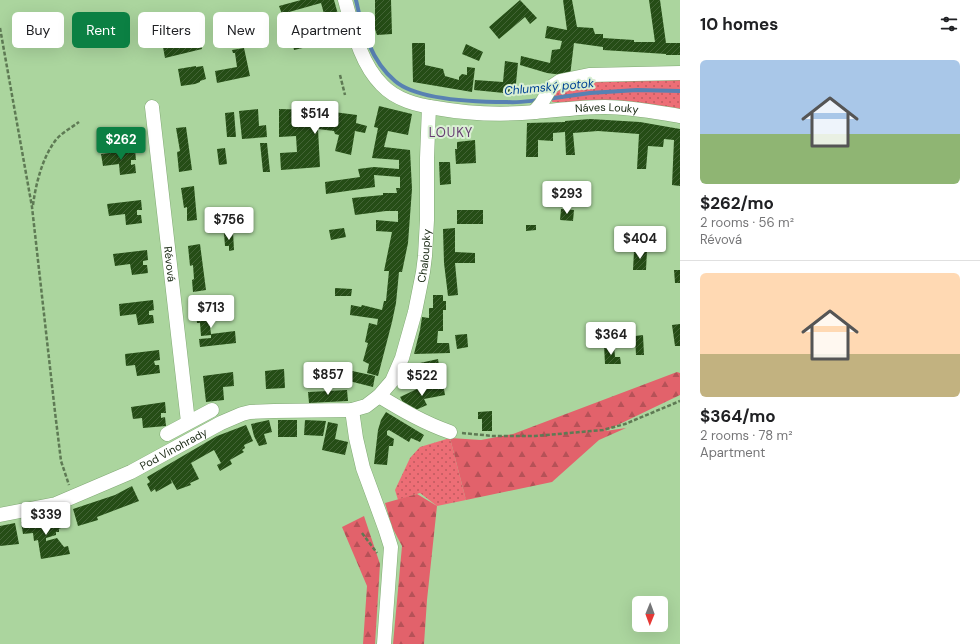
<!DOCTYPE html>
<meta charset="utf-8">
<style>
:root{--surface:#fff;--page:#f6f6f6;--text:#202124;--muted:#757577;--line:#e0e0e0;--accent:#0b8043}
body{margin:0;font-family:"DM Sans",sans-serif;background:var(--page);color:var(--text);height:100vh;display:flex;flex-direction:column;font-size:15px;white-space:nowrap}
*{box-sizing:border-box;margin:0}
p{font-size:13px;color:var(--muted)}
.icon{flex:none;width:22px;height:22px;fill:none;stroke:currentColor;stroke-width:2;stroke-linecap:round;stroke-linejoin:round}
.map{position:relative;flex:1;overflow:hidden}
.details{display:flex;flex-direction:column;background:var(--surface);width:300px}
.details>*{flex:none}
.guide{position:absolute;left:12px;top:12px;width:380px;height:36px;display:flex;gap:8px}
.needle{width:26px;rotate:181deg}
.buttons{position:absolute;left:632px;top:596px;display:grid;gap:8px}
.buttons a{display:grid;place-items:center;width:36px;height:36px;border-radius:6px;background:var(--surface);box-shadow:0 4px 16px #0002;font-size:20px}
.price{position:absolute;translate:-50% -34px;padding:0 9px;border-radius:4px;background:#fff;color:#222;font-size:13px;line-height:26px;filter:drop-shadow(0 1px 2px #0008)}
.price::after{content:'';position:absolute;left:50%;top:24px;width:12px;height:9px;margin-left:-6px;background:inherit;clip-path:polygon(0 0,100% 0,50% 100%)}
.price.active{background:var(--accent);color:#fff}
ul{padding:0;list-style:none}
li{display:grid;align-content:center;gap:8px;height:212px;padding:0 20px}
li+li{border-top:1px solid var(--line)}
li span{display:grid;place-items:center;height:124px;border-radius:6px;color:#555}
li>.icon{margin-inline-start:auto}
span .icon{width:72px;height:72px;fill:#fffc;stroke-width:1}
li b{font-size:17px}
h2{display:flex;justify-content:space-between;align-items:center;height:48px;padding:0 20px;font-size:17px}
.chip{padding:0 14px;border-radius:6px;background:var(--surface);box-shadow:0 4px 16px #0002;font-size:14px;line-height:36px}
.chip.active{background:var(--accent);color:#fff}
main{display:flex;flex:1;min-height:0}
.map>svg:first-child{display:block}
.grass{fill:url(#grass-dots)}
.forest{fill:url(#forest-firs)}
.lines{fill:none;stroke-linecap:round;stroke-linejoin:round}
.stream{stroke:#5881b2;stroke-width:4}
.building{fill:url(#building-hatch)}
.minor-casing{stroke:#80a974;stroke-width:15}
.path{stroke:#5e7a54;stroke-width:2.5;stroke-dasharray:4 2;stroke-linecap:butt}
.minor{stroke:#fff;stroke-width:14}
.labels{text-anchor:middle;stroke-width:4;stroke-linejoin:round;paint-order:stroke}
.street-label{font-size:11px;fill:#162510;stroke:#d9efd3}
.water-label{font-size:12px;font-style:italic;fill:#004296;stroke:#d9efd3}
.quarter-label{font-size:13px;letter-spacing:1px;fill:#663c72;stroke:#d9efd3}
</style>
<main>
<div class="map">
<svg width="680" height="644" viewBox="0 0 680 644">
<defs>
<pattern id="grass-dots" width="8" height="8" patternUnits="userSpaceOnUse"><rect width="8" height="8" fill="#ed6e76"/><path d="M2 2h.1M6 6h.1" fill="none" stroke="#bf5a5f" stroke-width="1.8" stroke-linecap="round"/></pattern>
<pattern id="forest-firs" width="22" height="20" patternUnits="userSpaceOnUse"><rect width="22" height="20" fill="#e2626b"/><path d="M5 1l3.5 6h-7zM16 11l3.5 6h-7z" fill="#b65157"/></pattern>
<pattern id="building-hatch" width="6" height="6" patternUnits="userSpaceOnUse"><rect width="6" height="6" fill="#254d16"/><path d="M-1 1l2-2M0 6l6-6M5 7l2-2" fill="none" stroke="#436436"/></pattern>
</defs>
<rect width="100%" height="100%" fill="#abd59e"/>
<!-- grass -->
<path class="grass" d="M680 79V109L652 105 552 102 553 92 594 80Z
M450 438 466 500 437 506 420 493 398 500 395 490 410 458 420 447Z"/>
<!-- forest -->
<path class="forest" d="M677 372 680 373V395L605 431 626 428 599 440 552 482 466 500 450 438 481 440 513 434Z
M417 494 437 506 427 600 424 644H393L402 546 392 527 385 503Z
M364 516 380 564 375 644H363L367 586 342 527Z"/>
<g class="lines">
<!-- stream -->
<path class="stream" d="M356 0C362 29 371 61 395 81 417 100 477 102 507 102 518 103 529 101 540 100
M547 99 590 93 637 90 680 91"/>
</g>
<!-- building -->
<path class="building" d="M301 0H334L341 25 328 28 321 3 282 14 279 6Z
M375 0H391L392 34 377 35 375 29Z
M520 0 537 18 530 24 525 17 499 39 489 27Z
M563 0H572L577 27 593 28 595 34H603V38L634 40V42H655L649 0H660L666 43H680V55H666V54L603 50V47L574 43 570 76 547 73 520 65 521 56 550 63 552 50 560 49 562 41 545 38 547 26 567 30Z
M329 29 331 39 307 45V47L294 50 291 38Z
M194 36 195 42 200 40 202 49 165 58 163 47 172 45 171 41Z
M412 43H425V65L443 69 445 76 459 80V77L462 74 467 75V67L475 68 472 92 413 82Z
M466 44 483 52 479 61 462 54Z
M244 48 250 76 217 83 215 71 237 67 235 53H233L232 50Z
M505 61 518 63 515 93H504L474 90 475 80 503 82Z
M196 66V67L203 66 206 79 200 81V82L195 84 181 86 178 69Z
M379 106 412 114 408 135 388 131 384 147 410 150 412 189 408 243 402 272H399L396 303 392 322 378 376 367 373 369 364 363 361 368 343 365 342 369 323 377 325 378 319 350 315 351 305 361 307 362 305 382 310 384 301H386L389 271H384L392 232 376 231V220L398 222V211H386L355 215 352 198 383 195V193H397L396 188H400V177L374 175 375 187 326 194 325 182 360 177 358 169 374 167 399 169V160L372 158 378 128 374 127Z
M258 109 259 126 266 125 267 137 242 139 239 111Z
M279 109 318 110 357 115 356 123 367 126 365 133 355 131 351 155 335 151 339 135 335 134 334 131 318 129 320 167 281 170 280 153 297 152 296 136 279 137Z
M234 112 236 137H227L225 113Z
M590 119 640 122 680 129V186L672 185 674 140 664 139 663 147 648 146 646 169H637L639 134 598 131 573 133 575 155H566L565 132 553 133V141L538 140V157H526L527 123 565 122V121Z
M186 127 192 170 179 172 177 152 180 151 176 128Z
M475 140 476 163 456 164 455 149H457V142Z
M260 143H267L270 172H263Z
M225 148 227 164 219 165 217 149Z
M135 150 136 160H131V165L135 164 136 173 120 175 119 164 103 166 101 154Z
M439 162H450L451 184 440 185Z
M194 186 197 220 187 221V207L184 208 181 188Z
M141 200 142 210H137V215H141L142 223 126 225 125 214 109 216 107 204Z
M561 209 574 210 573 221 560 220Z
M457 210H483V224H457Z
M526 225H536V230L526 231Z
M344 228 346 237 331 240 329 230Z
M455 228V252L475 253V263H455L458 295 448 296 444 263 443 229Z
M233 232 234 250 229 251V246H225L224 233Z
M200 244 206 290 193 292 192 280 194 279 193 265 190 266 188 246Z
M147 250 148 260 143 261V265H147L148 273 132 275 130 264 115 266 113 254Z
M634 251H647L646 270H633Z
M674 270H680V283H675Z
M335 288 352 289 351 296H335Z
M433 295H443V301H446V310H443V331H438L437 343H449L450 353 414 354 420 330 422 317 429 318V308H433Z
M153 300 154 310 149 311V315H153L154 323 138 325 136 314 120 316 119 304Z
M207 302 211 334 235 331 236 343 200 347 199 339 211 338V335L201 336 200 323H197L195 303Z
M680 324V346H675L672 325Z
M467 334 468 347 457 349 455 335Z
M643 335 644 355H636L635 336Z
M604 345H614L615 357H620L621 364H605Z
M159 350 160 360 154 361 155 365H159L160 373 137 376 135 365 126 366 125 354Z
M438 359 441 379 423 383 420 363Z
M284 369 285 388 266 389 265 371Z
M348 370 375 376 373 387 345 380Z
M233 372 234 386 223 387 224 400 206 402 203 376Z
M443 384 445 395 424 399 427 405 411 412 405 406 400 397 417 389Z
M347 390 348 401 309 403 308 392Z
M165 402 166 413H161V418L165 417 166 426 143 428 142 418 133 419 131 407Z
M492 411V431H482V419H478V412Z
M386 412 424 435 420 442 411 438 409 442 389 430 387 431V435L394 439 393 446H389L387 465 374 464 378 430 381 420Z
M269 420 272 432 264 434 267 444 259 446 254 436 251 424Z
M278 420H297V437H278Z
M305 420 326 421 323 436 304 435Z
M328 422 338 424 335 439 348 442 345 455 322 450Z
M246 425 253 441 244 445 245 448 242 450 244 452 230 460 232 464 220 471 217 465 221 463 214 450 191 463 199 479 190 483 191 485 177 490 170 478 172 483 156 492 155 489 151 492 147 484 150 482 147 477 217 436Z
M132 486 139 501 97 517 98 520 78 526 73 509 115 495Z
M58 514 61 528 59 529V532H56V535L46 538V541L57 538 64 547 68 546 70 554 41 559 38 540 34 541 33 533 23 534 21 522Z
M15 523 19 544 0 546V526Z"/>
<g class="lines">
<!-- minor casing -->
<g class="minor-casing">
<g id="minor">
<path id="s1" d="M345 0C353 29 360 63 382 85 396 100 417 105 436 108 469 114 503 115 536 112 559 110 582 107 605 107 630 107 655 112 680 116"/>
<path id="s2" d="M152 107 188 422"/>
<path d="M534 112 541 104 551 87 560 81 589 75 680 73"/>
<path d="M379 396C402 410 424 423 450 432"/>
<path d="M352 410 356 438 363 468 385 528 391 547 384 644"/>
<path d="M167 434 212 410"/>
<path id="s3" d="M0 515 56 504 131 472 221 423 242 414 250 412 274 411 352 410 366 406 379 396 392 381 402 358 415 312 423 272 425 256 427 220V158L429 107"/>
</g>
</g>
<!-- path -->
<path class="path" d="M0 28 32 207 55 412 61 461 69 485
M340 75 345 95
M33 205C36 183 42 159 55 141 61 133 71 128 79 122
M462 433 493 436H535L603 430 625 424 680 401
M362 533 377 553"/>
<!-- minor -->
<use href="#minor" class="minor"/>
</g>
<g class="labels">
<!-- street labels -->
<g class="street-label">
<text dy="4" stroke="none"><textPath href="#s1" startOffset="325">Náves Louky</textPath></text>
<text dy="4" stroke="none"><textPath href="#s3" startOffset="555">Chaloupky</textPath></text>
<text dy="4" stroke="none"><textPath href="#s2" startOffset="158">Révová</textPath></text>
<text dy="4" stroke="none"><textPath href="#s3" startOffset="187">Pod Vinohrady</textPath></text>
</g>
<!-- water labels -->
<g class="water-label">
<text transform="translate(549 87) rotate(-5)" y="4">Chlumský potok</text>
</g>
<!-- quarter labels -->
<g class="quarter-label">
<text x="451" y="137">LOUKY</text>
</g>
</g>
</svg>
<div class="buttons">
<a><svg class="needle" viewBox="-14 -14 28 28"><path d="M0-13l5 13h-10z" fill="#e53935"/><path d="M0 13l5-13h-10z" fill="#757577"/></svg></a>
</div>
<b class="price" style="left:315px;top:135px">$514</b>
<b class="price active" style="left:121px;top:161px">$262</b>
<b class="price" style="left:567px;top:215px">$293</b>
<b class="price" style="left:229px;top:241px">$756</b>
<b class="price" style="left:640px;top:260px">$404</b>
<b class="price" style="left:211px;top:329px">$713</b>
<b class="price" style="left:611px;top:356px">$364</b>
<b class="price" style="left:328px;top:396px">$857</b>
<b class="price" style="left:422px;top:397px">$522</b>
<b class="price" style="left:46px;top:536px">$339</b>
<div class="guide">
<a class="chip">Buy</a>
<a class="chip active">Rent</a>
<a class="chip">Filters</a>
<a class="chip">New</a>
<a class="chip">Apartment</a>
</div>
</div>
<section class="details">
<h2>10 homes<svg class="icon" aria-label="filters" viewBox="0 0 24 24"><path d="M4 7h16M4 17h16"/><circle cx="9" cy="7" r="2"/><circle cx="15" cy="17" r="2"/></svg></h2>
<ul>
<li><span style="background:linear-gradient(#a9c7e8 60%,#8fb573 0)"><svg class="icon" aria-label="home" viewBox="0 0 24 24"><path d="M3 11l9-7 9 7M6 9v11h12V9"/></svg></span><div><b>$262/mo</b><p>2 rooms · 56 m²</p><p>Révová</p></div></li>
<li><span style="background:linear-gradient(#ffd9b3 65%,#c2b280 0)"><svg class="icon" aria-label="home" viewBox="0 0 24 24"><path d="M3 11l9-7 9 7M6 9v11h12V9"/></svg></span><div><b>$364/mo</b><p>2 rooms · 78 m²</p><p>Apartment</p></div></li>
</ul>
</section>
</main>
